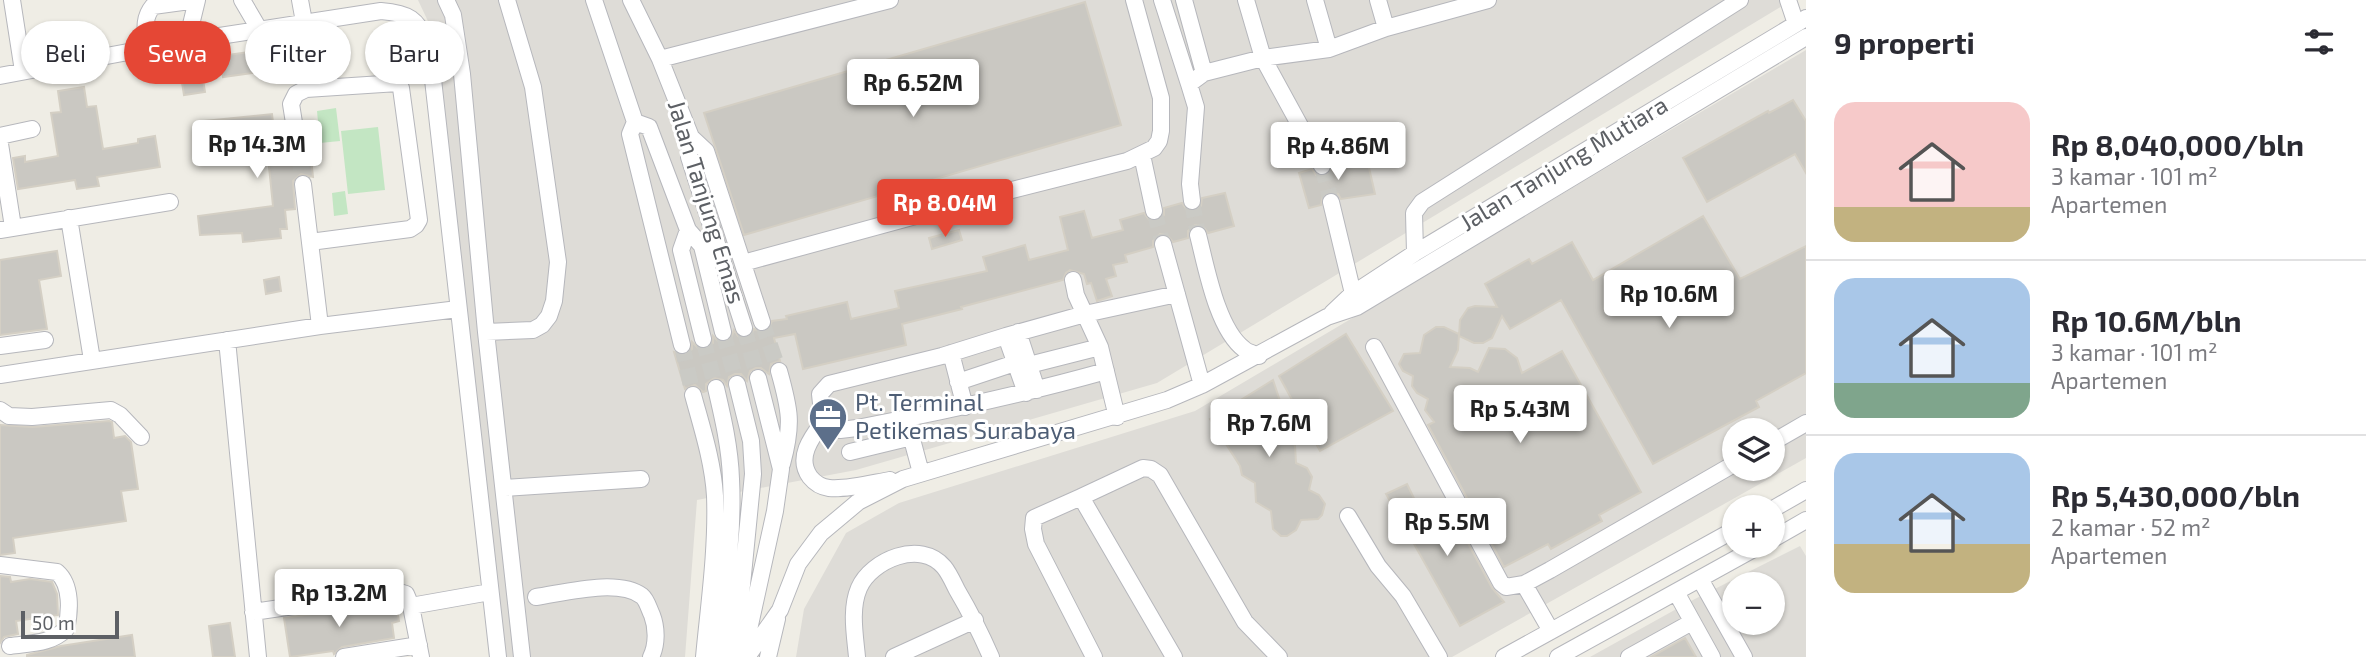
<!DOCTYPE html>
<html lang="id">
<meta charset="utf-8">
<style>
:root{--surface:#fff;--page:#f7f7f7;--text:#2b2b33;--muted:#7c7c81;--line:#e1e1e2;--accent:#e54735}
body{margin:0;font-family:"Exo 2",sans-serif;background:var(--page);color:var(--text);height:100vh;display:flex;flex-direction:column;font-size:26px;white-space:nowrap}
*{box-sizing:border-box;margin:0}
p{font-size:23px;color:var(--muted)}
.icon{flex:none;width:38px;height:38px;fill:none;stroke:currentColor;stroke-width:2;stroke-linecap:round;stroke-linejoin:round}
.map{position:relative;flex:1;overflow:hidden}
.sheet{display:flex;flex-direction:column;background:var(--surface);width:560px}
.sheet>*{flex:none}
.guide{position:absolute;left:21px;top:21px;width:665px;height:63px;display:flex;gap:14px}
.buttons{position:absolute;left:1722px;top:418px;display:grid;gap:14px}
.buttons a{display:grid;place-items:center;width:63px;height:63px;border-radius:50%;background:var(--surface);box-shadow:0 2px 5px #0004;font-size:35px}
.scale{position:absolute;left:21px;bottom:18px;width:98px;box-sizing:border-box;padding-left:7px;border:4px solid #5d6065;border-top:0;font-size:19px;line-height:24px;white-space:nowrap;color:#5d6065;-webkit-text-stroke:5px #fff;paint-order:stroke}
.price{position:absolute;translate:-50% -60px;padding:0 16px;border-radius:7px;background:#fff;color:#222;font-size:23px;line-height:46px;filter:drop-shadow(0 2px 4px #0008)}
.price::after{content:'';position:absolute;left:50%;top:42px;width:21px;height:16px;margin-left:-10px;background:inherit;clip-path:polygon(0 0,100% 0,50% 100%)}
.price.current{background:var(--accent);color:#fff}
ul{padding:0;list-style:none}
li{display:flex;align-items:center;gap:21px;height:175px;padding:0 28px}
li+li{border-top:2px solid var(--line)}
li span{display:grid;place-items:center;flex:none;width:196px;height:140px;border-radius:21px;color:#555}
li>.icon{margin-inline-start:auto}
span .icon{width:84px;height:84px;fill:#fffc;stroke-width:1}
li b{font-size:30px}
h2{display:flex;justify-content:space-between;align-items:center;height:84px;padding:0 28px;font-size:30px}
.chip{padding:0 24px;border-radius:32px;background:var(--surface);box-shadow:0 2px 5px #0004;font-size:24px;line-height:63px}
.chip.current{background:var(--accent);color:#fff}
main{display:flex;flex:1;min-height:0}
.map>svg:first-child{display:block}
.industrial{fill:#dedcd7;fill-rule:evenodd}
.green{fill:#c3e6c3}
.building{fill:#cac8c2;stroke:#d4cfc4;stroke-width:2}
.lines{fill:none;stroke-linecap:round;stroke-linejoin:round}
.minor-tunnel{stroke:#cacac5;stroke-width:16;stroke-dasharray:16 8;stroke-linecap:butt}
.minor-casing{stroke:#b6b7bc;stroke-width:18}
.minor{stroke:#fff;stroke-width:16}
.labels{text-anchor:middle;stroke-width:6;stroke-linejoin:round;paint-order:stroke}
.street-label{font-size:24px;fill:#5d6065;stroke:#fff}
.service-label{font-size:24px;fill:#4e5e75;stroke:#fff;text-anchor:start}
</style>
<main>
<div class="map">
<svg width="1806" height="657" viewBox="0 0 1806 657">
<rect width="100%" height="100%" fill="#efede5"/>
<!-- industrial -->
<path class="industrial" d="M418 0H1792L1157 383 856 470 697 500 685 657H502L477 403 434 34Z
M1806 50V458L1452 657H796L804 609 846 533 899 503 1195 411ZM1734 430H1773V469H1734Z
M1800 546 1806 556V657H1590L1689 602ZM1734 584H1773V623H1734Z"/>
<!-- green -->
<path class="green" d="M336 108 340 141 320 143 317 111Z
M378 127 385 190 348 194 341 131Z
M345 191 348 214 334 216 332 193Z"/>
<!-- building -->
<path class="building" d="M1085 2 1121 125 744 235 704 113Z
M263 50 266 71 223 77 220 56Z
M200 61 205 92 184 95 179 64Z
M84 87 87 107 96 106 103 149 138 143V139L155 136 160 167 97 177 99 186 77 189 75 180 18 189 13 158 25 156V162L58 156 51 113 61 112 58 91Z
M1793 100 1806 121V173L1795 154 1707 202 1683 158 1768 111 1769 113Z
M272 114 274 131 285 130 291 161 301 164 311 157 313 177 301 174 293 181 295 209 285 210 287 229H280L281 238 243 242 242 233 200 235 198 216 273 206 266 138 207 144 205 121Z
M1367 159 1375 194 1341 199 1338 194 1329 192 1323 195 1321 205 1309 208 1299 173 1312 169 1316 175 1322 176 1331 172 1332 164 1343 161 1344 165Z
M1225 193 1234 226 1208 233 1202 225H1195L1188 231V238L1173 242 1166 234H1160L1153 241V247L1125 255 1127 262 1113 265 1116 276 1106 279 1112 296 1097 301 1091 283 1087 284 1084 274 1070 270 1066 273 1063 280 961 307 962 309 902 324 906 345 803 369 795 334 774 338 780 361 771 364 769 374 761 368H756L750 371 747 381 741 374H735L729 377 727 386 723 380 714 378 706 384V391L703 392 695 385 685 389 674 352 685 355 692 349V342L699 349H706L713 343V336L719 342H726L731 339 734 330 738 336 747 338 752 334 754 329 761 332 769 329 772 321 787 319 786 316 847 302 851 319 899 308 895 291 987 271 983 257 1025 245 1029 260 1068 250 1060 217 1084 211 1092 238 1123 230 1120 220 1144 213 1150 221H1157L1164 215V208L1182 203 1187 210 1194 211 1201 206 1202 198Z
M1703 216 1740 279 1806 246V373L1756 401 1759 407 1653 464 1561 300 1510 329 1502 316 1492 338 1483 343H1474L1459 336 1460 320 1468 308 1475 306 1497 307 1485 284 1529 259 1532 264 1572 242 1593 280Z
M959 230 962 240 932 249 929 238Z
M57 251 61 276 39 280 47 329 0 335V260Z
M279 277 281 291 266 294 264 280Z
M1436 327H1444L1459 334 1458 350 1450 367 1470 368 1478 372 1489 348 1505 349 1517 358 1522 373 1562 351 1641 492 1599 515 1602 521 1551 549 1548 544 1504 567 1428 425 1434 422 1425 410 1428 399 1417 393 1412 386 1413 376 1403 371 1399 364 1404 354 1420 353 1424 335Z
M1346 334 1393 411 1320 451 1279 376Z
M1273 380 1288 425 1274 434 1295 445 1296 463 1307 468 1312 477 1309 490 1319 495 1325 504 1322 515 1318 519 1301 520 1296 530 1287 536H1281L1273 529 1271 511 1256 502 1255 483 1242 475 1240 466 1210 419Z
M109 421 112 422 114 438 125 436 131 442 138 489 121 491 126 521 13 538 15 553 0 555V425L33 427Z
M1407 484 1425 521 1449 508 1492 588 1504 602 1460 626 1386 494Z
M0 576 10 577 11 582 30 579 52 582 57 594 58 615 16 621 18 634 4 637 0 643Z
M389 603 390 611 397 609 399 621 392 623 394 638 342 647 334 654 333 651 290 657 284 618Z
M230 623 235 657H213L209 626Z
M132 635 135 657H27V655L61 646Z
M1685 638 1696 657H1651Z"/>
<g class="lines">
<!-- minor-tunnel -->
<path class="minor-tunnel" d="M299 154 303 184
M1322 166 1331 202
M1192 201 1198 235
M1154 211 1163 244
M762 322 779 371
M744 328 758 378
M723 332 737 384
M703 339 716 388
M682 345 693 395"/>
<!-- minor casing -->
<g class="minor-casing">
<path id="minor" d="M12 0 23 71
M242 0 259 29
M300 0 304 22
M446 0 453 15 462 74 486 332 522 657
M594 0 635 122 630 134 682 345
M631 0 660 59 691 137 689 157 744 328
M1162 0 1189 84 1204 73 1263 58 1329 49 1386 28 1488 0
M1184 0 1204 73
M1246 0 1263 58 1322 166
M1315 0 1329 49
M1378 0 1386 28
M1788 0 1796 24
M187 41 197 0
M147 48C146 33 142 19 153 6L197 0
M660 59 890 0
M0 76 187 41 381 11C409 13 417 19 429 44L498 657
M1189 84 1196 107 1190 184 1192 201
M635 122 649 127 688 230 681 250 703 339
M0 136 32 129
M691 137 706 151 762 322
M0 144 13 227
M299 154 291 104 296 94 306 89 398 83 401 88 419 220 416 225 410 229 310 242
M1142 155 1154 211
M303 184 320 326
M1331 202 1355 302
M69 218 92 360
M0 230 170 202
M688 230 702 246 723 332
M1198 235C1206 266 1217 329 1244 349 1247 352 1255 354 1259 356
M1163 244 1202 385
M1415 253 1414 213 1422 202 1740 0
M743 263 1000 193 1127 161 1154 148 1159 141 1161 131V98L1134 0
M1073 280 1076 295 1100 347 1117 417
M1332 313 1351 295 1415 253 1806 18
M486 332 533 330 542 325 549 316 554 301 558 262 533 87 507 0
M1018 332 1037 390
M1006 336 1085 314 1177 294
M227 340 258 657
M0 346 45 340
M1374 347 1501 583 1506 587 1524 584 1550 570 1734 464
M951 353 965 407
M1029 365 1100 347
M779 371C790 410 793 424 782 464
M0 375 320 326 458 309
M958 382 1015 363
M716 388C723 418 730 448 731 479 734 538 724 598 717 657
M1026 393 1006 336 942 356 829 384 820 394 823 422 840 430 857 428C941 412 1024 394 1106 371
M693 395C702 428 713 462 715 496 717 549 709 604 704 657
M0 410 9 416 32 417 111 410 120 415 141 437
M823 422C811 438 796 458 810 477 814 482 821 487 829 488 846 490 873 483 890 480
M909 428 921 473
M1773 442 1806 423
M850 452 912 437
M505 488 641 479
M1081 497 1143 468 1151 469 1160 475 1245 622 1279 657
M1773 509 1806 490
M1348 516 1378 566 1403 596 1439 657
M1773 539 1806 520
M0 565 57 572C72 585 70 612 66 629 51 644 31 643 10 646
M1700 579 1744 657
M1524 584 1551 631
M1676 592 1712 657
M536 597C564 593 618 578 642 596 647 600 649 609 652 615 657 628 657 645 651 657
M253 612 396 591 406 594 411 606
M344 657 419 645
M421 657 411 606 490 592
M731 657 742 585 753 474 751 441 737 384
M743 657 775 511 781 469 758 378
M747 657 780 610 798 564 821 533 858 502 903 479 1167 400 1202 385 1327 317 1357 307 1806 37
M768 657 777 619
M857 657C855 635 850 609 859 588 871 560 921 539 944 567 949 573 953 582 957 590 970 612 981 634 991 657
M894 657 975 620
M1094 657 1036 544 1033 529 1034 518 1081 497 1174 657
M1504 657 1734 530
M1558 657 1759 546
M1629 657 1692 622"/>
</g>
<!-- minor -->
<use href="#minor" class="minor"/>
</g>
<!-- icons -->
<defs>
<g id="office-pin" transform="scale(2.0125)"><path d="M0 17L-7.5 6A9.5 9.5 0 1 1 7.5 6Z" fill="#5c6f8a" stroke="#fff"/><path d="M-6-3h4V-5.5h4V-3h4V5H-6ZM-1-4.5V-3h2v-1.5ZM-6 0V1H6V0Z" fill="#fff"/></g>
</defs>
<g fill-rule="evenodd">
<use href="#office-pin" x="828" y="417"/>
</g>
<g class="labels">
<!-- street labels -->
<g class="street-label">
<text transform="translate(1564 164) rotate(-31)" y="8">Jalan Tanjung Mutiara</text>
<text transform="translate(706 202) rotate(73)" y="8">Jalan Tanjung Emas</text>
</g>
<!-- service labels -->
<g class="service-label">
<text x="855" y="411">Pt. Terminal<tspan x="855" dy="28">Petikemas Surabaya</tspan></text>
</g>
</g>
</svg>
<div class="buttons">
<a><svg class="icon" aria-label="layers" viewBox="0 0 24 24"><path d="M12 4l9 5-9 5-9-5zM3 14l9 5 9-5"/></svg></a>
<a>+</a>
<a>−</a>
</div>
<div class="scale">50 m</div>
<b class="price" style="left:913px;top:119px">Rp 6.52M</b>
<b class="price" style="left:257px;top:180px">Rp 14.3M</b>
<b class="price" style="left:1338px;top:182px">Rp 4.86M</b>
<b class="price current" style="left:945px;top:239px">Rp 8.04M</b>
<b class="price" style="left:1669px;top:330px">Rp 10.6M</b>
<b class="price" style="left:1520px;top:445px">Rp 5.43M</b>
<b class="price" style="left:1269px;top:459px">Rp 7.6M</b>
<b class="price" style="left:1447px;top:558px">Rp 5.5M</b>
<b class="price" style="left:339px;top:629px">Rp 13.2M</b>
<div class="guide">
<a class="chip">Beli</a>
<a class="chip current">Sewa</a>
<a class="chip">Filter</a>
<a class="chip">Baru</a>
</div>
</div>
<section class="sheet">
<h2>9 properti<svg class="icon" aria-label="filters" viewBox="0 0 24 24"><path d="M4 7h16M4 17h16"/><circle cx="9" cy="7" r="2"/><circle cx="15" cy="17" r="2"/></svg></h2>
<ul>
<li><span style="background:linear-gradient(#f6c9c9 75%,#c2b280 0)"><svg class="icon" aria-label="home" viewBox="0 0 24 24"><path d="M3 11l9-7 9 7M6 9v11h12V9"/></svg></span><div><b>Rp 8,040,000/bln</b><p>3 kamar · 101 m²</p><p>Apartemen</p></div></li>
<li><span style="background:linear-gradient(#a9c7e8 75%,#7fa58c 0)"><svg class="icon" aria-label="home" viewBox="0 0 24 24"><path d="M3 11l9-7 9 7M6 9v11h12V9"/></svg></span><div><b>Rp 10.6M/bln</b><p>3 kamar · 101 m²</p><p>Apartemen</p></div></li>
<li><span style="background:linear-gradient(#a9c7e8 65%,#c2b280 0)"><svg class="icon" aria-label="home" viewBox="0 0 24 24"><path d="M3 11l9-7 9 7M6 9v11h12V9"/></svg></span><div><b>Rp 5,430,000/bln</b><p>2 kamar · 52 m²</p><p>Apartemen</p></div></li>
</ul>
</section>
</main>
